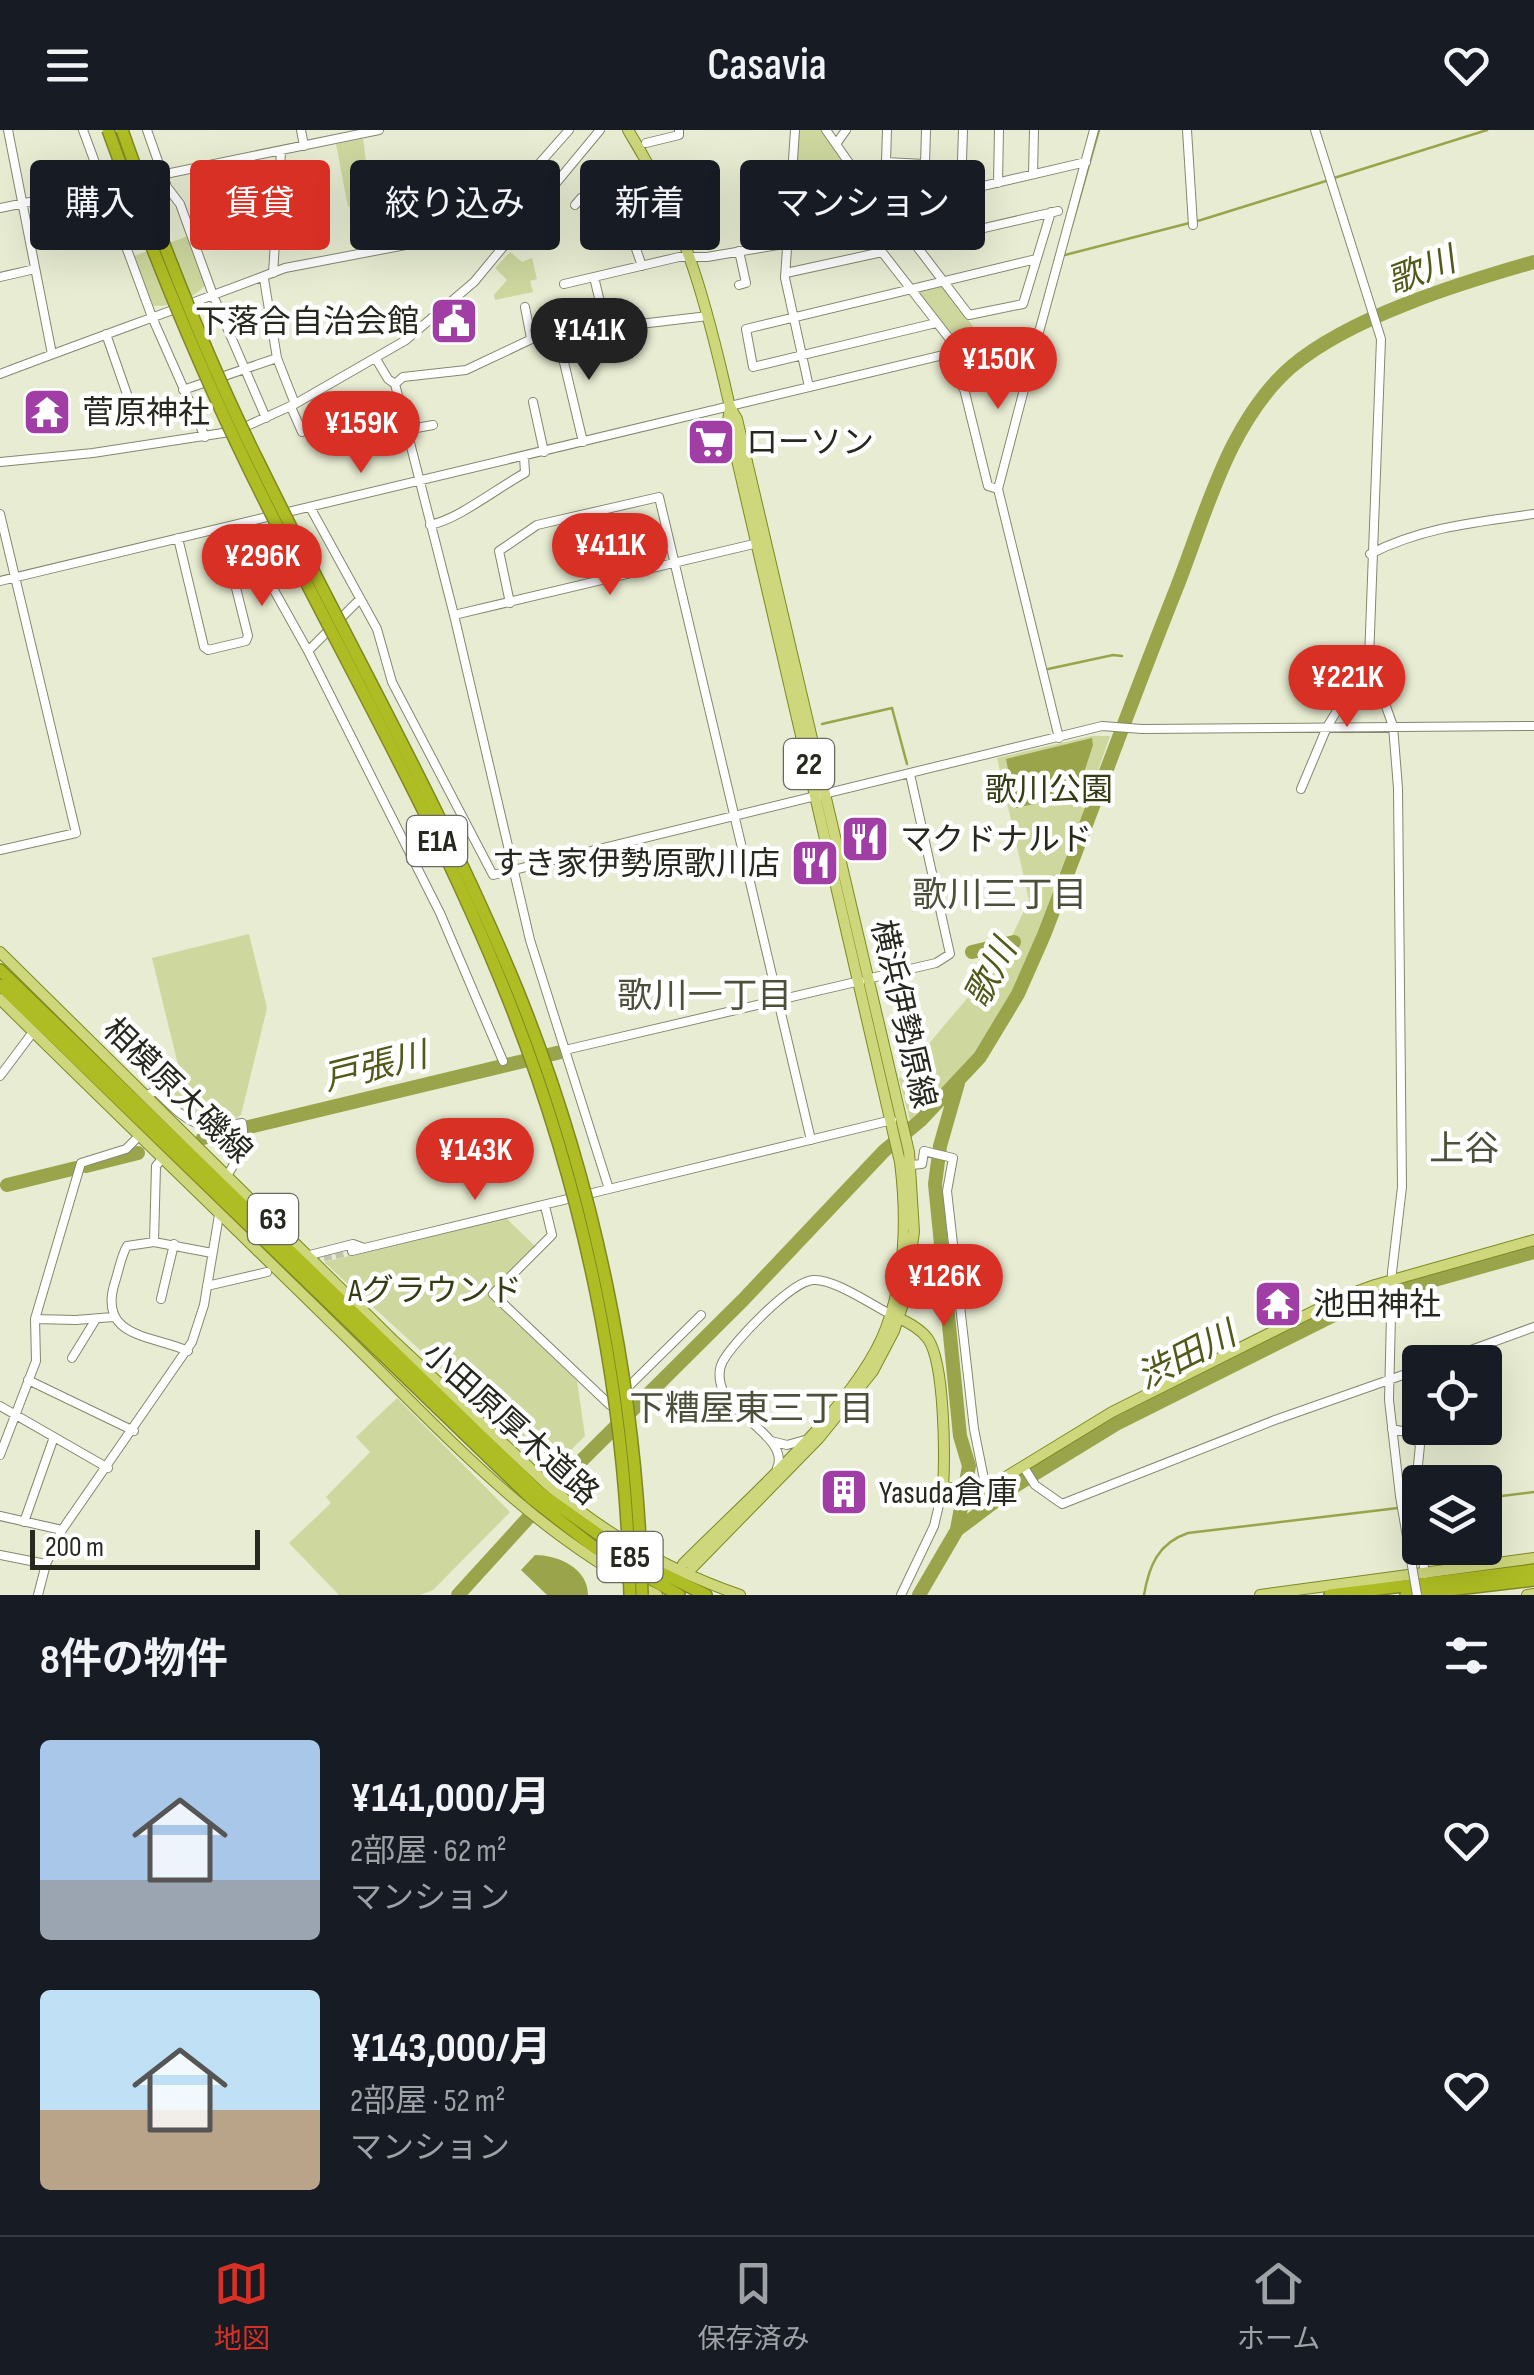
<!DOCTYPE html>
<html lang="ja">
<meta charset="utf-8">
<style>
:root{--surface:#171b24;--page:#20242c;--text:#f1f3f6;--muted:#9ea1a6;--line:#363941;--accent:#d93025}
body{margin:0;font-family:"Sofia Sans Condensed","Noto Sans JP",sans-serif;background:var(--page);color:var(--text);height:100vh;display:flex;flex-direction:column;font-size:38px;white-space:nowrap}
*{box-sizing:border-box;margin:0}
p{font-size:32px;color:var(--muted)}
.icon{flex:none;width:55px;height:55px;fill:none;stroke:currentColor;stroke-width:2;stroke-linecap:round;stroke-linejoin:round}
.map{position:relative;height:1465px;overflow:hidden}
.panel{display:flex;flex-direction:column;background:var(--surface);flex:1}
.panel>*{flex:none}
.hud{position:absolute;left:30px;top:30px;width:1000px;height:90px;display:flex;gap:20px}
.controls{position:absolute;left:1402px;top:1215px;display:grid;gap:20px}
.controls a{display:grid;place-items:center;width:100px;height:100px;border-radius:10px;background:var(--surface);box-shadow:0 10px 40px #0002;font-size:50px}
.scale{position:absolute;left:30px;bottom:25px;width:230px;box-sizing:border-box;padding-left:10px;border:5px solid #27291f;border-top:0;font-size:28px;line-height:35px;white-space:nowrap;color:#27291f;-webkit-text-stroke:8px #fff;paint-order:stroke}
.price{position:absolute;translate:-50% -85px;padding:0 22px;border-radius:35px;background:var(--accent);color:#fff;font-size:32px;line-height:65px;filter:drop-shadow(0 2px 5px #0008)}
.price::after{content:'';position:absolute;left:50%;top:60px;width:30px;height:22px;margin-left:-15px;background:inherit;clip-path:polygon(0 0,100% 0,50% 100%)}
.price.active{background:#222;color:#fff}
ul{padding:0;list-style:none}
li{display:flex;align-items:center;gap:30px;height:250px;padding:0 40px}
li span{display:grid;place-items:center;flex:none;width:280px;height:200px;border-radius:10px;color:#555}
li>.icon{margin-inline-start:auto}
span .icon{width:120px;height:120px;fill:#fffc;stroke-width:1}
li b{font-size:42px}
h2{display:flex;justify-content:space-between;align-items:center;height:120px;padding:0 40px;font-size:42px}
.tag{padding:0 35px;border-radius:10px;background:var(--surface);box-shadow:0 10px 40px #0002;font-size:35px;line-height:90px}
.tag.active{background:var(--accent);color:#fff}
header{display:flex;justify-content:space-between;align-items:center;height:130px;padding:0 40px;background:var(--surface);font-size:45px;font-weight:600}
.tab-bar{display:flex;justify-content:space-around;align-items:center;height:140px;border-top:2px solid var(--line);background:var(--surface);font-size:28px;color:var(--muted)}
.tab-bar a{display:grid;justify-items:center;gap:5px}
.tab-bar .active{color:var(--accent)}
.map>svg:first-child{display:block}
.green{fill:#cdd79e}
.water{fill:#9aa54b}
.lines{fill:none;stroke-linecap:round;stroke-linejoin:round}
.stream{stroke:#9aa54b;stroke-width:2.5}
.river{stroke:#9aa54b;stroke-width:14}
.minor-tunnel{stroke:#c1c5ae;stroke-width:8;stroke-dasharray:8 4;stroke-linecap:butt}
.minor-casing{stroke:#838870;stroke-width:10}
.major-casing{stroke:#7f8922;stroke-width:12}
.highway-casing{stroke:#7f8922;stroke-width:14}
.minor{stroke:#fff;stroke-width:8}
.major{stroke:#ced77c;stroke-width:10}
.highway{stroke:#aebd24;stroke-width:11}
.minor-bridge-casing{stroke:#838870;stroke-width:10;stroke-linecap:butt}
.highway-bridge-casing{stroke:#7f8922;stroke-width:14;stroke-linecap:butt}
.minor-bridge{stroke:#fff;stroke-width:8}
.highway-bridge{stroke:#aebd24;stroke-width:11}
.labels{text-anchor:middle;stroke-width:9;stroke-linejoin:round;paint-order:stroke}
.shield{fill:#fff;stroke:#686962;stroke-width:2.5}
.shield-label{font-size:30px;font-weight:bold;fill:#27291f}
.poi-label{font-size:32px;fill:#27291f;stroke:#fff;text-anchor:start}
.park-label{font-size:32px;fill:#373c16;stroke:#fff}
.street-label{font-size:32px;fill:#27291f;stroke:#fff}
.water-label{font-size:35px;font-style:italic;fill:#535a19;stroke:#fff}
.neighbourhood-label{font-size:35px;fill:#4c503a;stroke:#fff}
</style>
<header><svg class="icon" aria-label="menu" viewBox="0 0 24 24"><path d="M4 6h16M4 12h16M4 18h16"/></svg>Casavia<svg class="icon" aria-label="heart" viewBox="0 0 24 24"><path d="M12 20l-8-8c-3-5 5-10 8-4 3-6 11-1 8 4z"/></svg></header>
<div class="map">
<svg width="1534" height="1465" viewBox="0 0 1534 1465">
<rect width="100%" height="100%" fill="#e7ecd2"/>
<!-- green -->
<path class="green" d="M797 0H821L876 75 874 79 832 89 822 45 795 46Z
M363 9 367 39 380 37 382 47 377 53 380 68 348 77 336 14Z
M188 106 205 155C196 168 166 179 150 175L131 127Z
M510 122 522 132 532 128 537 149 530 151 533 162 495 170 494 165 507 150 495 138Z
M941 154 981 207 956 212 915 161Z
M1092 606H1110C1078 695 1049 815 998 894 974 930 940 962 911 994L899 949 1002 827 1029 770 997 628Z
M249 804 267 878 241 985C208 1007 183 981 160 958L182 951 152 828Z
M506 1088 536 1117 490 1164 577 1251 585 1306 551 1340 324 1132Z
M397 1268 510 1382 433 1460 420 1465H339L289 1413 331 1373 326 1367 370 1322 356 1307Z"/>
<!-- water -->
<path class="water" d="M1092 608 1093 615 1077 664 1016 678 1006 629Z
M535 1425C558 1425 588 1438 588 1465H547L521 1440Z"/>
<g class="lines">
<!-- stream -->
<path class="stream" d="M1334 48 1487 0
M1072 95 1099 0
M1065 125 1201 90 1326 51
M1048 539 1113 525 1122 526
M822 594 892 578 907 634
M1485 1368 1534 1362
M1144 1465C1149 1436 1158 1413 1188 1403L1398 1378"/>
<!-- river -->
<path class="river" d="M972 822 1014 812
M203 1008 561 922
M86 1036 138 1023
M7 1055 76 1038
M957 1399 969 1336 960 1306 935 1054 940 1016 958 953
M458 1465 569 1343 743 1170 884 1021 921 990 980 927 1018 864 1044 805C1089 689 1131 572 1177 457 1206 383 1229 291 1291 237 1350 187 1460 153 1534 132
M919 1465 957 1400 1018 1354 1116 1294 1332 1186 1413 1156 1534 1122"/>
<!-- minor-tunnel -->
<path class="minor-tunnel" d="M312 1130 352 1121"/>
<!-- minor casing -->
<g class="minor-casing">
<path id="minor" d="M8 0 52 224
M83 0 152 187 205 307
M147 0 167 57 180 74 213 165 266 288
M301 0 304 16
M795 0 785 148 809 257
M826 0 882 80
M1187 0 1193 95
M1315 0 1381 209 1369 529 1393 596 1398 658 1402 1057 1392 1142 1389 1270 1400 1366
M646 13 679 5V0
M836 14 846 0
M886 32 887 0
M1033 44 1034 0
M793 48 821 47 829 91
M862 50 886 32 924 34
M998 53 999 0
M961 61 963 0
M924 70 926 0
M575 75 581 68 647 53 657 47
M0 78 379 0
M1051 82 1023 174 969 185 915 114 1058 81
M629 99 642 136
M790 101 1086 32
M273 143 281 22
M786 143 882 122 959 221
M0 147 35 139
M594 147 606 197
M264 149 277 228 295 274
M564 154 679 127H707L790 113
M739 155 746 153 739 121
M525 177 531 208
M568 181 572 201
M936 193 753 237 746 199 1036 129
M557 203 583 312
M106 204 136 290
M955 222 988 356 998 359 1059 608
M376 229 388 249 395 254 454 485 530 810 609 1059 892 990
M0 244C95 208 191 174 285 138L432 110 477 96 493 86 569 0
M395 254 403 247 466 240 538 206 708 186
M963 258 1028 244
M183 260 277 228
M533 272 544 322
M291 277 302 302
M405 300 433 295
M0 332 93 323 236 301 295 274 406 210 474 152 600 0
M998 359 1039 202
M310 377 377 499 392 552 493 745 1102 596 1142 599 1534 596
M0 384 76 703 0 720
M242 393 251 419 308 521 440 783 503 931
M430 395C459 389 497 358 525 343L524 326
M178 408 204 517 208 520 246 511 248 506 221 398
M1370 424C1423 397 1477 392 1534 384
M0 451 1039 202 1094 0
M510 473 499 421 537 395 659 367 811 1010
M454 485 758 413
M308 521 360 469
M1301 659 1327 597 1368 530
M871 848 936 833 950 824 910 644
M565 920 860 851
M0 946 33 902
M147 965 156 961C188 992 196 1002 242 993 246 1009 237 1031 228 1044
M911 1035 922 1034 924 1021 953 1028 947 1061 974 1299 986 1359
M545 1076 552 1105 493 1164 610 1275 616 1269
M154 1112 156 1036 161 1030
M352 1121 609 1059
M310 1125 353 1114 364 1118
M207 1156 267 1142
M161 1169 174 1114
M35 1189 76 1190 113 1187
M188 1221C152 1205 97 1208 115 1152 119 1140 121 1126 127 1116L154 1112 212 1123
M72 1228 96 1189
M1438 1232 1534 1197
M28 1250 134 1301
M626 1259 701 1185
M0 1276 108 1338
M1392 1299 1411 1303 1420 1315 1415 1365 1420 1411
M771 1311 787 1315 805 1310
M0 1325 36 1231 35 1189 81 1033 126 1019 138 1007
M1023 1336 1035 1355 1062 1374 1275 1290 1420 1239
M777 1338C790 1311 733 1285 723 1261 719 1251 718 1240 723 1231 734 1211 792 1151 813 1150 833 1148 872 1175 890 1184
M0 1386 62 1400
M24 1392 54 1307
M1421 1418 1425 1444
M0 1425 46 1434
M38 1465 46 1434 62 1400 192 1212 204 1175 219 1085
M901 1465 934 1396 943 1358"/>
</g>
<!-- major casing -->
<g class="major-casing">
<path id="major" d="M628 0C686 94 706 171 730 277L737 289 909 1022 914 1102 904 1171 894 1201 873 1241 819 1308 692 1438
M0 822 395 1212 548 1355C604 1404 671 1441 740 1465
M0 869C114 982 229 1092 343 1204 439 1298 534 1406 657 1465
M896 1187C908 1192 920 1198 928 1209 945 1234 945 1327 943 1358L986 1359 1112 1282 1342 1167 1375 1155 1534 1110
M683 1434C743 1373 857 1276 886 1198 906 1145 907 1088 900 1032L728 291 730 278
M1260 1465 1534 1428
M1527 1465 1534 1464"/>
</g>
<!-- highway casing -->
<g class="highway-casing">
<path id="highway" d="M0 840 539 1362 635 1430 706 1465
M0 855 532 1369 594 1417 679 1465
M1330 1465 1534 1440
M1406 1465 1534 1450"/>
</g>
<!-- minor -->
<use href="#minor" class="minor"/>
<!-- major -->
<use href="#major" class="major"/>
<!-- highway -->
<use href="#highway" class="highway"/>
<!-- minor-bridge casing -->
<g class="minor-bridge-casing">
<path id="minor-bridge" d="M1400 1366 1417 1465"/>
</g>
<!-- highway-bridge casing -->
<g class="highway-bridge-casing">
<path id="highway-bridge" d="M108 0C149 114 194 226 247 335 333 512 434 683 507 866 583 1056 626 1260 630 1465
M122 0C162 114 206 227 260 335 345 509 443 679 517 859 594 1049 638 1259 642 1465"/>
</g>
<!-- minor-bridge -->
<use href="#minor-bridge" class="minor-bridge"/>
<!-- highway-bridge -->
<use href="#highway-bridge" class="highway-bridge"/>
</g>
<!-- icons -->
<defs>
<g id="civic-square" transform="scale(2.5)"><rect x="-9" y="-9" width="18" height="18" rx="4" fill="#a03ea5" stroke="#fff"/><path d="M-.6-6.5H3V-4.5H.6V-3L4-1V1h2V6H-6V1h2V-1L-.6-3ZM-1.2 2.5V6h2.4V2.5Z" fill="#fff"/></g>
<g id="temple-square" transform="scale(2.5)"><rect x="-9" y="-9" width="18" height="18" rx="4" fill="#a03ea5" stroke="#fff"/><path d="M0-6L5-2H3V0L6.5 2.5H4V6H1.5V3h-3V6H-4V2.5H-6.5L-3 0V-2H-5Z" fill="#fff"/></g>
<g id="supermarket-square" transform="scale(2.5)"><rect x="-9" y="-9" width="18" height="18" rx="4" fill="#a03ea5" stroke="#fff"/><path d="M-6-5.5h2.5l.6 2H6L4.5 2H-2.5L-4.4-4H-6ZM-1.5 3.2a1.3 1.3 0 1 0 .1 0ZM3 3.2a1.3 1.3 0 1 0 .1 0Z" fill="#fff"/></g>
<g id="restaurant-square" transform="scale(2.5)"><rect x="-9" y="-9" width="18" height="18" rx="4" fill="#a03ea5" stroke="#fff"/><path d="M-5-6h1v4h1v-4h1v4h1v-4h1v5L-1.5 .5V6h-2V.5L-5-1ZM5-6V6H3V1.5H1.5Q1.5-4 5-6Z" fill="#fff"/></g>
<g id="building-square" transform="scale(2.5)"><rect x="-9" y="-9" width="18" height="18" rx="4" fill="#a03ea5" stroke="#fff"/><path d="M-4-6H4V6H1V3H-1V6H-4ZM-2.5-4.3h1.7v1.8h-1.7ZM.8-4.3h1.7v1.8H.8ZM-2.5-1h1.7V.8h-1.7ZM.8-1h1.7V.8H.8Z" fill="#fff"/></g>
</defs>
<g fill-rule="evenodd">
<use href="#civic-square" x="454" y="191"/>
<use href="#temple-square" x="47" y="282"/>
<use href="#supermarket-square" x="711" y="312"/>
<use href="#restaurant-square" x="865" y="709"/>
<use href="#restaurant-square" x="815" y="733"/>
<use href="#temple-square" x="1278" y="1174"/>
<use href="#building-square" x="844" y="1362"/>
</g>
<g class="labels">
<!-- shield labels -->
<g class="shield">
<rect x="784" y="609" width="50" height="50" rx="8"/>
<rect x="407" y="686" width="60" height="50" rx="8"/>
<rect x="248" y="1064" width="50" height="50" rx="8"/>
<rect x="597.5" y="1402" width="65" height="50" rx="8"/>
</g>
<g class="shield-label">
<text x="809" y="644">22</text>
<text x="437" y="721">E1A</text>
<text x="273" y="1099">63</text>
<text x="630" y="1437">E85</text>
</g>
<!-- poi labels -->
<g class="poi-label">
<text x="419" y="202" text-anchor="end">下落合自治会館</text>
<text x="82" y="293">菅原神社</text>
<text x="746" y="323">ローソン</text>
<text x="900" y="720">マクドナルド</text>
<text x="780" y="744" text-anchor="end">すき家伊勢原歌川店</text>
<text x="1313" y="1185">池田神社</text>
<text x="879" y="1373">Yasuda倉庫</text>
</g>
<!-- park labels -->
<g class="park-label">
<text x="1049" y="670">歌川公園</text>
<text x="435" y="1171">Aグラウンド</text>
</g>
<!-- street labels -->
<g class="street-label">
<text transform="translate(904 884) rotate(77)" y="11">横浜伊勢原線</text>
<text transform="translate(178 960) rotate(44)" y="11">相模原大磯線</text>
<text transform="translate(511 1293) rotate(42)" y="11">小田原厚木道路</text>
</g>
<!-- water labels -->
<g class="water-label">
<text transform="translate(1421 140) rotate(-21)" y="12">歌川</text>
<text transform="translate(990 843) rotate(-62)" y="12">歌川</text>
<text transform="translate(375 936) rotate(-14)" y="12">戸張川</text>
<text transform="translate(1186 1225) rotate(-27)" y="12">渋田川</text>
</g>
<!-- neighbourhood labels -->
<g class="neighbourhood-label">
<text x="1000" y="776">歌川三丁目</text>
<text x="705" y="877">歌川一丁目</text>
<text x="1464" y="1030">上谷</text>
<text x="752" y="1290">下糟屋東三丁目</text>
</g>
</g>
</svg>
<div class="controls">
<a><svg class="icon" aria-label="locate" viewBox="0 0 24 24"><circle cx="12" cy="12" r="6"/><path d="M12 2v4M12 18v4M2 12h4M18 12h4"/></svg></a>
<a><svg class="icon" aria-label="layers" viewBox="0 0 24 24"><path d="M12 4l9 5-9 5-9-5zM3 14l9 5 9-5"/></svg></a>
</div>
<div class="scale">200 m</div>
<b class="price active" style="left:589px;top:253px">¥141K</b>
<b class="price" style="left:998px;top:282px">¥150K</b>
<b class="price" style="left:361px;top:346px">¥159K</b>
<b class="price" style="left:610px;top:468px">¥411K</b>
<b class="price" style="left:262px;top:479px">¥296K</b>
<b class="price" style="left:1347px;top:600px">¥221K</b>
<b class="price" style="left:475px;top:1073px">¥143K</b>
<b class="price" style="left:944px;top:1199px">¥126K</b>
<div class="hud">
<a class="tag">購入</a>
<a class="tag active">賃貸</a>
<a class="tag">絞り込み</a>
<a class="tag">新着</a>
<a class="tag">マンション</a>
</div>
</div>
<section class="panel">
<h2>8件の物件<svg class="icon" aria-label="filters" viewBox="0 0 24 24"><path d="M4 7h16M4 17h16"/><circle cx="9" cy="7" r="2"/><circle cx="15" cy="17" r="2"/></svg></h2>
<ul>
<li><span style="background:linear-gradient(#a9c7e8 70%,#9aa5b1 0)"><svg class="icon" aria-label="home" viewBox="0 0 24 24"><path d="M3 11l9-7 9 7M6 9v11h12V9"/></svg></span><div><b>¥141,000/月</b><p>2部屋 · 62 m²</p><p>マンション</p></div><svg class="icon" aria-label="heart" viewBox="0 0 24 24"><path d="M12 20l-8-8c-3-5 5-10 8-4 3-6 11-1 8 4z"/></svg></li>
<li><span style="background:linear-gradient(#bfe0f5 60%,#b9a48a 0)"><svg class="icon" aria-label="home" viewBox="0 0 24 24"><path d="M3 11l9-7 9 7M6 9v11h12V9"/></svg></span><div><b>¥143,000/月</b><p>2部屋 · 52 m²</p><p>マンション</p></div><svg class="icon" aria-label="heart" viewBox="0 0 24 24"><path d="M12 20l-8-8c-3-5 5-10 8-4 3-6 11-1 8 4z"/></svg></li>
</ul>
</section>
<nav class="tab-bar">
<a class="active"><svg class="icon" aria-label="map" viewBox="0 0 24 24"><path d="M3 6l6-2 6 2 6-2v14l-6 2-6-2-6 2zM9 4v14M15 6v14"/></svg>地図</a>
<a><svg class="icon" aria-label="saved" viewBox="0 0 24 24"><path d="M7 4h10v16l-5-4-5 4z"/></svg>保存済み</a>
<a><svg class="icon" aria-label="home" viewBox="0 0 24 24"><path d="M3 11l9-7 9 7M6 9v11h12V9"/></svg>ホーム</a>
</nav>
